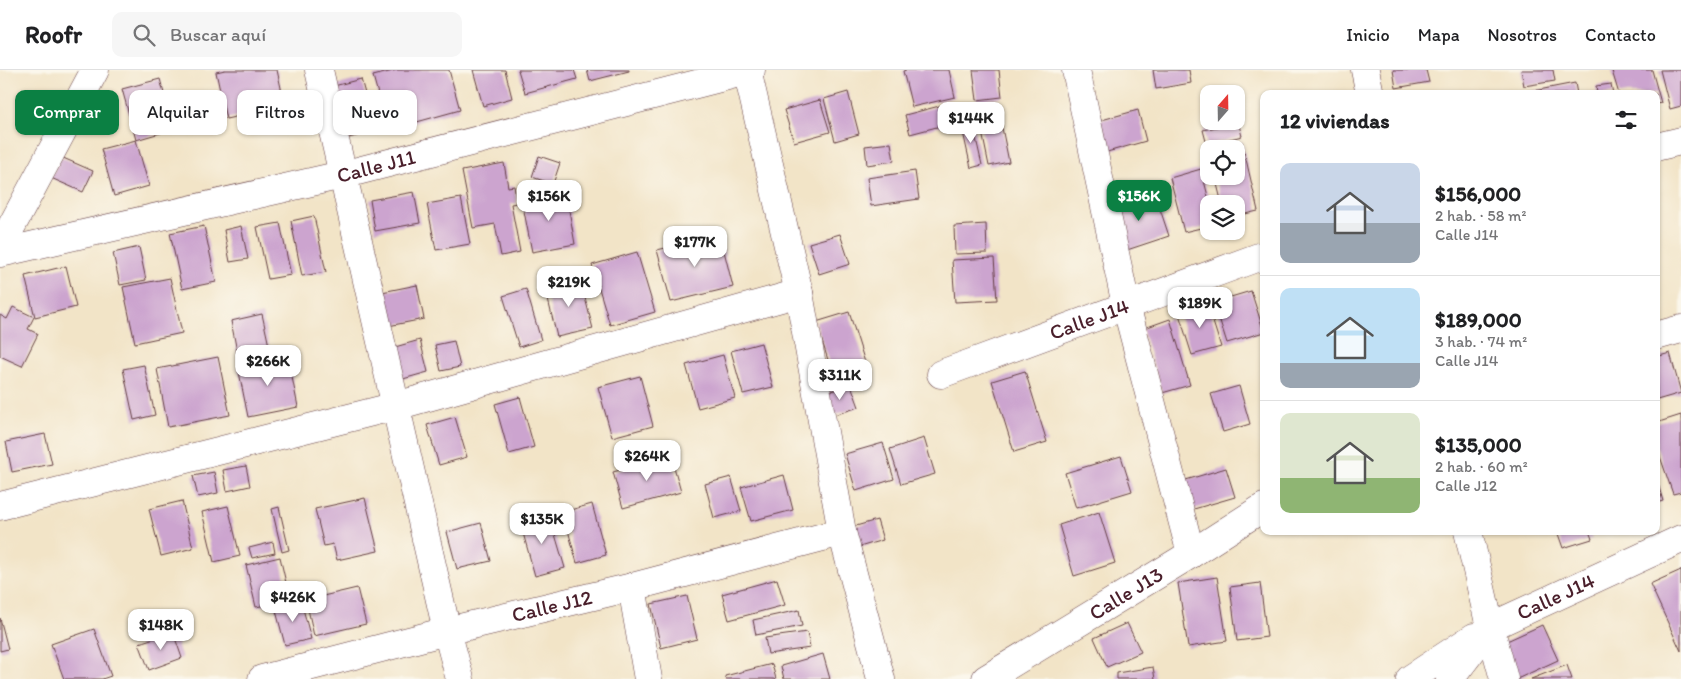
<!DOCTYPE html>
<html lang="es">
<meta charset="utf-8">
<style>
:root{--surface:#fff;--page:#f6f6f6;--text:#202124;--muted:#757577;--line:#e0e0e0;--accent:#0b8043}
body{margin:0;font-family:Itim,sans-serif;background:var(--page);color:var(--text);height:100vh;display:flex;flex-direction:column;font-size:19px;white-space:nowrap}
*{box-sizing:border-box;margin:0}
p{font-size:16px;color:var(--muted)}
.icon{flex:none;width:28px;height:28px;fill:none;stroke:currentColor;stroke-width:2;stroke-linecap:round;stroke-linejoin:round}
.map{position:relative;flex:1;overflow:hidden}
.details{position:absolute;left:1260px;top:20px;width:400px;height:445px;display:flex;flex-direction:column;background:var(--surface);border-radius:10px;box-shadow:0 1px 4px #0004}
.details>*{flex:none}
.hud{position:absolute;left:15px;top:20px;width:475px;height:45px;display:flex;gap:10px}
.needle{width:32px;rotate:20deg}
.buttons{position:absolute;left:1200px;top:15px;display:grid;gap:10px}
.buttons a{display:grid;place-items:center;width:45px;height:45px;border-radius:10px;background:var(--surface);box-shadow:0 1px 4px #0004;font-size:25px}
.price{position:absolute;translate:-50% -42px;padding:0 11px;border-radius:10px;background:#fff;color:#222;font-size:16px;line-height:32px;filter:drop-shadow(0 1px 2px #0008)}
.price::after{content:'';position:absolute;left:50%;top:30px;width:15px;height:11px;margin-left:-8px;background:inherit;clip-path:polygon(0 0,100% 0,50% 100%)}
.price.active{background:var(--accent);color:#fff}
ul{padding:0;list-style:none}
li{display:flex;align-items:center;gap:15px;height:125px;padding:0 20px}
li+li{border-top:1px solid var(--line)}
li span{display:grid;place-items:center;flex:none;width:140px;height:100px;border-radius:10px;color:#555}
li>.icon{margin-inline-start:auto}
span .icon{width:60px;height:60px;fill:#fffc;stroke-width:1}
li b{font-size:21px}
h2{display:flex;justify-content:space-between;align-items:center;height:60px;padding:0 20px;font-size:21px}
.chip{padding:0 18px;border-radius:10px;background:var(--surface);box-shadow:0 1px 4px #0004;font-size:18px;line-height:45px}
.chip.active{background:var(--accent);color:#fff}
header{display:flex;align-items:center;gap:30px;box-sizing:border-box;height:70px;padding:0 25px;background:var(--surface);border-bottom:1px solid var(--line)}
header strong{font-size:24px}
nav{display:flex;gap:28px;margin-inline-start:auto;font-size:18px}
.search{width:350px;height:45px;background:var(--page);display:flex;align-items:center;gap:12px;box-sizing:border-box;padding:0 18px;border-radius:10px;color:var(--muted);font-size:19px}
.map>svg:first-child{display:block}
.building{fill:#cca4cf}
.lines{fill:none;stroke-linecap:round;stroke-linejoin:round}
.street-casing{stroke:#633d42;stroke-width:29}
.street{stroke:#fff;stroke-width:28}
.labels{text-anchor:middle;stroke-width:4;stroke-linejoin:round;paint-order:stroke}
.street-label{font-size:21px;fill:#4a1f2b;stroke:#fbf7ec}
</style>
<header>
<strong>Roofr</strong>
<div class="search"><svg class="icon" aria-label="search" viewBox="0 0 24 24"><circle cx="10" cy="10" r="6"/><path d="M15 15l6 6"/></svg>Buscar aquí</div>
<nav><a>Inicio</a><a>Mapa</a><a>Nosotros</a><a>Contacto</a></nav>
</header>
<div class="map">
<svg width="1681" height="609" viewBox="0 0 1681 609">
<rect width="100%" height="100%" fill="#fbf7ec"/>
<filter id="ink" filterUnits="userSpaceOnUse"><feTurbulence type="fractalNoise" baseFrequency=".02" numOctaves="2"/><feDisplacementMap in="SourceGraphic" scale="10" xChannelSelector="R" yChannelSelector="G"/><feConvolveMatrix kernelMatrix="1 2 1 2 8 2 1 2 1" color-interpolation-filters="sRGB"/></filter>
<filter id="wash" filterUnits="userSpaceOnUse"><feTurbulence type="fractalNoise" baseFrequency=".0096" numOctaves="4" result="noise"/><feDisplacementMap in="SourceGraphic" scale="20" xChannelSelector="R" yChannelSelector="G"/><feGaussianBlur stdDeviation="1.12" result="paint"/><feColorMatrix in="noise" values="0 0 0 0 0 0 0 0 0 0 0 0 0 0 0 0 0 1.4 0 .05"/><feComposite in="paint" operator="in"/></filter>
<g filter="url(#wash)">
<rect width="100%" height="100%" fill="#f2e4c7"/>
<g id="blocks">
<!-- building -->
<path class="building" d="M225 0H277L285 36 226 49 216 2Z
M397 0H449L460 40 388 60 373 6Z
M473 0H505L512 28 483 36Z
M518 0H574L577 9 525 23Z
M587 0H629V1L590 11Z
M906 0H949L955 27 912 37 903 1Z
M973 0H999L1002 27 977 30Z
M1153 0H1189L1191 13 1156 19Z
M1393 0H1426L1429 12 1396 18Z
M1521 0H1553L1555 11 1524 16Z
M1617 0H1652L1661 33 1656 34V24H1619L1612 1Z
M1660 0H1681V36L1670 39Z
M160 9 174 59 136 70 122 19Z
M361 9 375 61 345 69 330 17Z
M1575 13 1577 24H1523V23Z
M1611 14 1613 24H1597L1596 16Z
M848 22 859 64 835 71 824 29Z
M820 30 830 62 794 72 784 40Z
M947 34 952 53 910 64 905 45Z
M1138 40 1146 71 1107 82 1098 51Z
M1000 48 1009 92 989 96 980 52Z
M972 51 982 95 971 98 961 53Z
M1238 52 1242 66 1207 75 1203 60Z
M136 70 149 116 114 126 101 79Z
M1242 72 1258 141 1236 146V134H1222L1215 106H1236V79L1213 78Z
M891 73 894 91 867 95 865 76Z
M539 86 560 93 553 114 532 107Z
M61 87 93 101 83 122 51 108Z
M504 93 508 117 514 116 517 133 511 134 520 182 501 186 495 154 473 158 462 101Z
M1201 99 1210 134H1209V156L1184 162 1170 108Z
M915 101 919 129 871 136 867 108Z
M414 122 420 153 375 161 370 130Z
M566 123 575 174 532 182 522 131Z
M1155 124 1169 166 1124 181 1110 139Z
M461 128 470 174 436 180 427 134Z
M314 146 326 202 302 206 291 151Z
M280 153 291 205 268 209 257 157Z
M986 154 987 183 955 184 954 156Z
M204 156 216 212 182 219 170 163Z
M241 156 248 189 230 192 224 160Z
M840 164 850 194 819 204 809 173Z
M720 165 733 217 671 232 657 180Z
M139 177 146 210 120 215 113 183Z
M637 182 655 242 610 255 592 195Z
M994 188 997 230 955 232 952 190Z
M66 196 76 237 35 247 25 206Z
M170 208 182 263 135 273 123 217Z
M580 208 593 259 557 267 545 217Z
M417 215 424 249 383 257 377 223Z
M526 219 541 270 519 277 503 226Z
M1251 221 1264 262 1227 273 1214 232Z
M1207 233 1221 277 1192 285 1178 241Z
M13 237 34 247 28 259 38 264 22 296 0 286V245L7 249Z
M849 242 869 305 836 315 816 252Z
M262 244 271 285 239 292 231 251Z
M1170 249 1190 315 1162 323 1142 259Z
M420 270 428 302 403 309 395 277Z
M454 271 460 297 441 301 435 275Z
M761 273 773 317 743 324 731 281Z
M1670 283 1681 323 1657 330 1656 287Z
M723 285 735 328 698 338 686 295Z
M218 287 230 345 168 357 157 299Z
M288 287 298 337 248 347 238 297Z
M144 295 155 345 134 350 123 299Z
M1025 301 1047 372 1014 382 992 311Z
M640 306 653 356 612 367 598 317Z
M851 315 859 337 828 347 821 324Z
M1239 316 1250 354 1223 362 1211 324Z
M520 327 534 377 509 384 495 334Z
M1681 345V422L1673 424 1656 375V353Z
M455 347 467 387 439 395 427 355Z
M45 364 52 394 12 402 6 372Z
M924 368 935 404 901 414 890 379Z
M883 373 894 409 856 421 845 384Z
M671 386 681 422 623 438 613 402Z
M1121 386 1132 421 1076 438 1065 403Z
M246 396 250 416 227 421 223 400Z
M1226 398 1235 427 1187 441 1179 412Z
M214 402 218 423 198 427 193 406Z
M784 405 793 440 751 451 741 417Z
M731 407 741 441 714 448 705 414Z
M1656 407 1663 431 1656 433Z
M365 428 378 481 337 490 333 474 324 476 315 439Z
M182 431 193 478 161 486 149 439Z
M592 434 606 485 577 493 563 442Z
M228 436 240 486 214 492 202 442Z
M279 437 289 480 282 482 272 439Z
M1099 442 1115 493 1074 506 1059 455Z
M549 444 565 498 535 506 520 452Z
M877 450 883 470 856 478 849 458Z
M481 453 491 491 457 499 447 462Z
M1557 461H1589L1592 469 1563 478Z
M273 472 275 483 252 488 249 478Z
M280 487 290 530 256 537 246 495Z
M1681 500V581L1650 514Z
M1217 507 1227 571 1188 577 1178 513Z
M777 509 785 535 729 550 722 524Z
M1260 513 1267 567 1237 571 1230 517Z
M357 518 366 554 314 566 306 530Z
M687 526 697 569 661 578 651 534Z
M301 531 311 569 285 575 275 537Z
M799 540 802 556 756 565 753 550Z
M0 548 8 579 0 581Z
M1127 553 1141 582 1107 597 1094 568Z
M1542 555 1558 590 1517 609 1496 576Z
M94 559 111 606 102 609H64L51 574Z
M173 562 182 588 149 600 139 573Z
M807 562 810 578 768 584 765 568Z
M823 584 830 609H784L781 596Z
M772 594 776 609H726L725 606Z
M1567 595 1572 609H1531Z
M1153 597 1155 609H1117V603Z"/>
</g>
</g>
<g filter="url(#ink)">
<use href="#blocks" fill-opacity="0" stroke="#633d42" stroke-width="1"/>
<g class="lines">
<!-- street casing -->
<g class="street-casing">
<g id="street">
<path d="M319 0 447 561 460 609"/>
<path d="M747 0 799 223 842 462 881 609"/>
<path d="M1076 0 1126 235 1191 484"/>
<path d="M1365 0 1370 24"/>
<path d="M1656 77 1681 71"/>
<path d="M0 178 95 0"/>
<path id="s1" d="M0 183 342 105 751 0"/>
<path d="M1656 266 1681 259"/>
<path id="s2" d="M941 304 1264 185"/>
<path d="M0 436 396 336 799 223"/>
<path d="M1468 461 1490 557 1504 609"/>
<path d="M632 517 648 609"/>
<path id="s3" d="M262 609 447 561 632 517 842 462"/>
<path id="s4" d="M986 609 1191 484 1264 437"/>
<path d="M1410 609 1474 567"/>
<path id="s5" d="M1450 609 1490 557 1681 469"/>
</g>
</g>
<!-- street -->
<use href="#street" class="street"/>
</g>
</g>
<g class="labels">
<!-- street labels -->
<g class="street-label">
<text dy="7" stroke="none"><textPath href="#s1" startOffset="386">Calle J11</textPath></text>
<text dy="7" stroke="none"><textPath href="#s2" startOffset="158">Calle J14</textPath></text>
<text dy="7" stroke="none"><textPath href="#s4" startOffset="164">Calle J13</textPath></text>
<text dy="7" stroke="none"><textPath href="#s5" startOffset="138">Calle J14</textPath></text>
<text dy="7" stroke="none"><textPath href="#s3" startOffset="299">Calle J12</textPath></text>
</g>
</g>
</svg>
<div class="buttons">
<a><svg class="needle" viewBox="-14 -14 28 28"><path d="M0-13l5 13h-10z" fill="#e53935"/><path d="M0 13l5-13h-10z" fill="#757577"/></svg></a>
<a><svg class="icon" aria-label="locate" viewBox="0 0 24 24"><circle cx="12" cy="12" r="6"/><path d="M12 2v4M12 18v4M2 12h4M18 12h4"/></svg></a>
<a><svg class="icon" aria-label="layers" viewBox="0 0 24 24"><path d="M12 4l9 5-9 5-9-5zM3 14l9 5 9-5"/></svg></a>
</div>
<b class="price" style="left:971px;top:74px">$144K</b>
<b class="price" style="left:549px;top:152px">$156K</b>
<b class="price active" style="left:1139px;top:152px">$156K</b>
<b class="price" style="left:695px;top:198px">$177K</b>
<b class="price" style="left:569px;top:238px">$219K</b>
<b class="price" style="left:1200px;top:259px">$189K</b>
<b class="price" style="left:268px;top:317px">$266K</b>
<b class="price" style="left:840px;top:331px">$311K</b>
<b class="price" style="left:647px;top:412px">$264K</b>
<b class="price" style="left:542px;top:475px">$135K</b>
<b class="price" style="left:293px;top:553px">$426K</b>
<b class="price" style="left:161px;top:581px">$148K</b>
<div class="hud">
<a class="chip active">Comprar</a>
<a class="chip">Alquilar</a>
<a class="chip">Filtros</a>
<a class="chip">Nuevo</a>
</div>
<section class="details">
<h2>12 viviendas<svg class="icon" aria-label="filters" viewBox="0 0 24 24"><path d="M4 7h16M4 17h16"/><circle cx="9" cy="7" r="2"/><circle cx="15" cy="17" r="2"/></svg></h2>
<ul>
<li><span style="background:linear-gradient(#c9d6e8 60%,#9aa5b1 0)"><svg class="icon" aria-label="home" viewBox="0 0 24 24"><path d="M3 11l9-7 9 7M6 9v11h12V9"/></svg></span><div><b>$156,000</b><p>2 hab. · 58 m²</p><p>Calle J14</p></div></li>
<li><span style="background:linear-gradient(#bfe0f5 75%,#9aa5b1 0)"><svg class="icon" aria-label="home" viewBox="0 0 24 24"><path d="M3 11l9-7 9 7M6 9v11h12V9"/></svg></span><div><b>$189,000</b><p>3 hab. · 74 m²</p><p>Calle J14</p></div></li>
<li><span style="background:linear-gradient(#dfe7d0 65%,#8fb573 0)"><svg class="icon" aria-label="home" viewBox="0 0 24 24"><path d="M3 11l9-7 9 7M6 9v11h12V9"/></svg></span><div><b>$135,000</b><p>2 hab. · 60 m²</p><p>Calle J12</p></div></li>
</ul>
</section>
</div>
